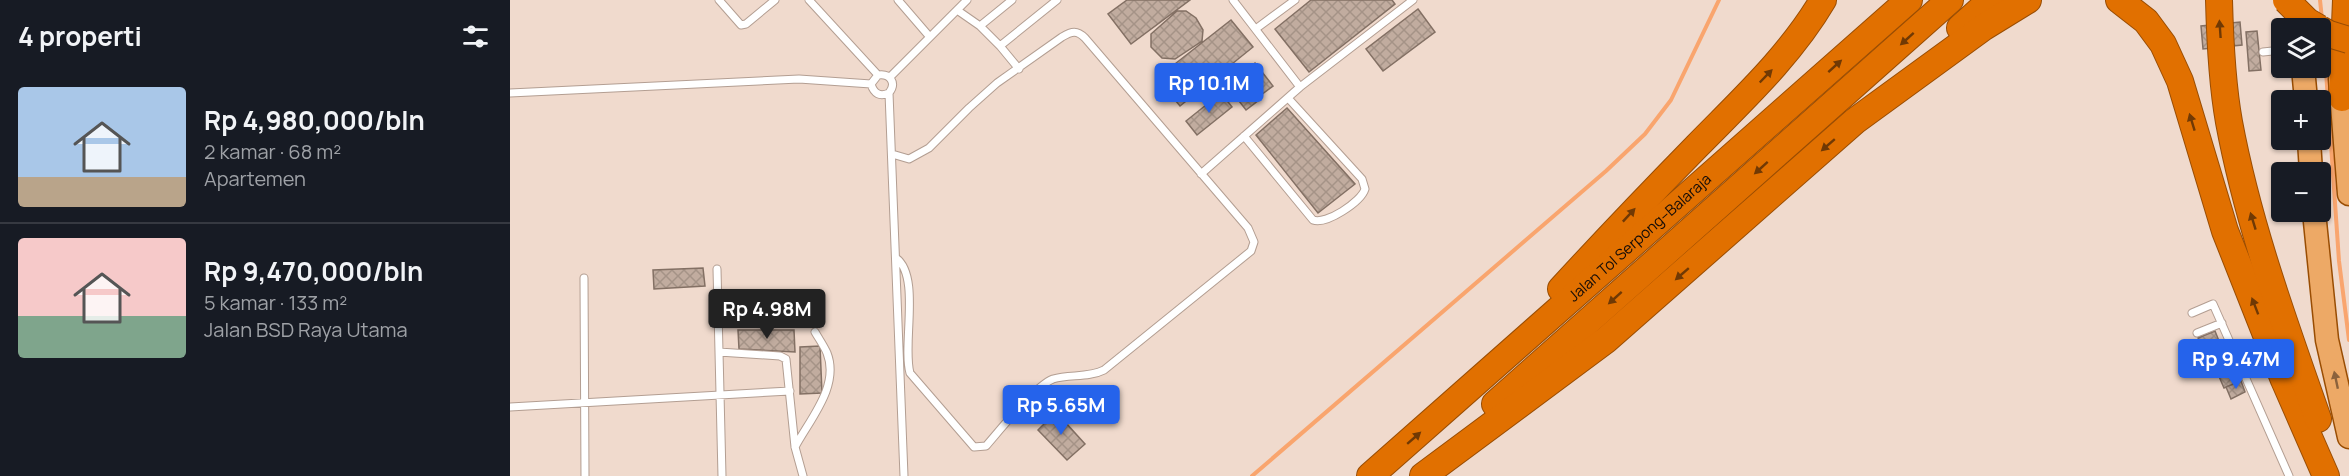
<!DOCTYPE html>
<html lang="id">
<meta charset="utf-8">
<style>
:root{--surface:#171b24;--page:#20242c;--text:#f1f3f6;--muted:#9ea1a6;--line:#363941;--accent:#2563eb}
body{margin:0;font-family:Manrope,sans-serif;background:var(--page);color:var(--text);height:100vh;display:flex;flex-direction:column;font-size:22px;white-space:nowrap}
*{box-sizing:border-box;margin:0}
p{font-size:20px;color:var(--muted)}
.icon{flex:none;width:33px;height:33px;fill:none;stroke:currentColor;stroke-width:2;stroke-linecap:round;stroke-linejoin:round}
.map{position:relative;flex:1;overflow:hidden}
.panel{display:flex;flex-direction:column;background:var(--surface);width:510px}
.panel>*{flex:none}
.fabs{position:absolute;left:1761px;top:18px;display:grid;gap:12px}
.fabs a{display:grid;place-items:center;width:60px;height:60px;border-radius:6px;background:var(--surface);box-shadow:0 2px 4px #0004;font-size:30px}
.price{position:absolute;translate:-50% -51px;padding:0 14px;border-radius:6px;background:var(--accent);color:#fff;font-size:20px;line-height:39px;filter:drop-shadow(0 2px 3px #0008)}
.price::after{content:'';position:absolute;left:50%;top:36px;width:18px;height:14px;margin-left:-9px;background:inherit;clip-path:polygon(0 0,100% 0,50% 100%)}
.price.current{background:#222;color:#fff}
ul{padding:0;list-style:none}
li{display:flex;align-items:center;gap:18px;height:150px;padding:0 18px}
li+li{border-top:2px solid var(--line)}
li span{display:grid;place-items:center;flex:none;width:168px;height:120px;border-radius:6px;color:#555}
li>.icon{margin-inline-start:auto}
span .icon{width:72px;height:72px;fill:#fffc;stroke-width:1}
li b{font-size:26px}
h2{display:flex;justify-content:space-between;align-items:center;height:72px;padding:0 18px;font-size:26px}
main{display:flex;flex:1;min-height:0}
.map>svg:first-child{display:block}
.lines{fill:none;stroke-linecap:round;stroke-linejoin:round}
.stream{stroke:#f9a56e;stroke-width:4}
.building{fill:url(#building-cross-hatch);stroke:#837064;stroke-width:1.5}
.service-casing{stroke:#b39e92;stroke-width:9}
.primary-casing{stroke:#994d03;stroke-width:25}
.motorway-casing{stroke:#994d03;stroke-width:28}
.service{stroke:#fff;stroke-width:7}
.primary{stroke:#eda966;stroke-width:22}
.motorway{stroke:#e17000;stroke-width:26}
.motorway-bridge-casing{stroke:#994d03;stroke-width:28;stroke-linecap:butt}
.motorway-bridge{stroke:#e17000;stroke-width:26}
.oneway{fill:#703904}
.oneway2{fill:#8b623c}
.labels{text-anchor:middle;stroke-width:4.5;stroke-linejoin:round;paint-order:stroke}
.street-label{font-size:15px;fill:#130c08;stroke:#f0dacd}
</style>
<main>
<section class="panel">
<h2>4 properti<svg class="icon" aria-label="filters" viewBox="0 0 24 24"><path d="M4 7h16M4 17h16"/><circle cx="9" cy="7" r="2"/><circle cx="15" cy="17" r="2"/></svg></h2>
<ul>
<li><span style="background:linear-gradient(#a9c7e8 75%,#b9a48a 0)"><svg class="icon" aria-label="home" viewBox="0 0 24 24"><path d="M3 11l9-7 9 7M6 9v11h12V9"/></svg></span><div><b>Rp 4,980,000/bln</b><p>2 kamar · 68 m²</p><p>Apartemen</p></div></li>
<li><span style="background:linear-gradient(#f6c9c9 65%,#7fa58c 0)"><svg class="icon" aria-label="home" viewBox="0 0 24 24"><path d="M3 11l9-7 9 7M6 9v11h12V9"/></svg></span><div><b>Rp 9,470,000/bln</b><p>5 kamar · 133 m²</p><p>Jalan BSD Raya Utama</p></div></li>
</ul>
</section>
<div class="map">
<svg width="1839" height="476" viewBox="0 0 1839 476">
<defs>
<pattern id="building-cross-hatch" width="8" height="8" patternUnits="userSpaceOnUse" patternTransform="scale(1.5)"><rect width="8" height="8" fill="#c1ac9f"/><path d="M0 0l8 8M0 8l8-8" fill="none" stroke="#a59387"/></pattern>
</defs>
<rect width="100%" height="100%" fill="#f0dacd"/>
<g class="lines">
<!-- stream -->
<path class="stream" d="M1810 0 1812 19
M1814 42 1829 261 1839 340
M742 476 1096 171 1135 134 1161 100 1209 0"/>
</g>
<!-- building -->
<path class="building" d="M617 0H680L621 44 598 14Z
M801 0H882L885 4 799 72 765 29Z
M908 9 925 32 873 71 856 49Z
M667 11H676L686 18 693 30 692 41 665 59 652 58 641 47V34Z
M721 20 743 47 670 106 647 78Z
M1730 22 1732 45 1693 49 1691 26Z
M1747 31 1751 70 1739 71 1736 32Z
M745 63 763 86 751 95 733 72Z
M731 77 749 100 736 110 718 87Z
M711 93 722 107 687 135 676 121Z
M777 108 845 184 808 213 746 135Z
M193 268 195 286 144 289 143 270Z
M228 330H284L285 352 229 349Z
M1705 331 1715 356 1698 363 1688 338Z
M310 346 312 393 290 394V347Z
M1719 354 1726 371H1724L1718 359 1702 366 1700 362Z
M1718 359 1728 382 1714 388 1704 365Z
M1731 381 1735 392 1721 399 1716 387Z
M546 412 575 444 557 460 528 430Z"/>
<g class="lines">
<!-- service casing -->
<g class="service-casing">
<path id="service" d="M209 0 231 25 236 24 265 0
M299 0 368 75
M388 0 419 36
M723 0 790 87 903 0
M447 10 470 26 490 46 547 0
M470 26 502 0
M747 28 785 0
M490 46 509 69
M1753 52 1772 50
M380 77 457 0
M0 93 289 79 361 84
M379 93C370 97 364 94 361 84L368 75C380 73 387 83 379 93L394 476
M734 136 803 220C816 225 851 202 855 189L852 179 778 98
M382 154 399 159 419 148 459 108 487 83 552 37C562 31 567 30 575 38L738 228 744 242 741 251 594 370C578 378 560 374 543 379 525 386 490 430 476 446L464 447 400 373C392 345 411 276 386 258
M691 174 790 87
M207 269 212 476
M74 278 75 476
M1682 313 1703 304 1779 476
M1687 333 1712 323
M209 352 270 356 276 359 285 447 293 476
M0 407 280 391
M285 447C300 419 330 386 317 353 314 346 309 339 305 332"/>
</g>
<!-- primary casing -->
<g class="primary-casing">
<path id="primary" d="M1793 68 1796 100
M1830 79 1839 194
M1799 140 1801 172
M1804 212 1817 340 1839 437"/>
</g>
<!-- motorway casing -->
<g class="motorway-casing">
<g id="motorway">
<path d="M1609 0 1636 21 1653 44 1670 81 1715 231 1774 380 1816 476"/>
<path d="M1709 0C1710 40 1712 83 1719 122 1738 224 1774 322 1808 419"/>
<path d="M1450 28 1481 0"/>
<path d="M1832 98 1836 0"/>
<path d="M1051 289C1096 240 1141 193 1187 146 1232 100 1280 56 1313 0"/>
<path d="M985 404 1440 0"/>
<path id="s1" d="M860 476 1399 0"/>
<path d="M913 476 1096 340 1345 121 1474 27 1518 0"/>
</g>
</g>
<!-- service -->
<use href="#service" class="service"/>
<!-- primary -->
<use href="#primary" class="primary"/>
<!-- motorway -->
<use href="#motorway" class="motorway"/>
<!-- motorway-bridge casing -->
<g class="motorway-bridge-casing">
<path id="motorway-bridge" d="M1776 0 1797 21 1809 28
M1810 29 1819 34 1839 40"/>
</g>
<!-- motorway-bridge -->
<use href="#motorway-bridge" class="motorway-bridge"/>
</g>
<!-- one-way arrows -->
<defs><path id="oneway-solid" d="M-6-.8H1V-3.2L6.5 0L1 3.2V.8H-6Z" transform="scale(1.5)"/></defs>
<g class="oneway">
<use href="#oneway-solid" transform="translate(1710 29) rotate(-94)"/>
<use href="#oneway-solid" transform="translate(1397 39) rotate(138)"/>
<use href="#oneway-solid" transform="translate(1325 66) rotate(-42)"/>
<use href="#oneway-solid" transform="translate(1256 76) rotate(-46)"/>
<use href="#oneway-solid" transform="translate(1682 122) rotate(-107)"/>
<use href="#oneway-solid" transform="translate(1318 145) rotate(139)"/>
<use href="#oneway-solid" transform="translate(1251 168) rotate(138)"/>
<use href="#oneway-solid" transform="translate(1119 215) rotate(-47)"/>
<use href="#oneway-solid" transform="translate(1743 221) rotate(-107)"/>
<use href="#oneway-solid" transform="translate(1172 274) rotate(139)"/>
<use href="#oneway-solid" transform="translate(1105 298) rotate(138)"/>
<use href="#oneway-solid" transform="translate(1745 306) rotate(-111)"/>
<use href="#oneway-solid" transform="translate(904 438) rotate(-41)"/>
</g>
<use class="oneway2" href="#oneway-solid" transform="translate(1826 380) rotate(-102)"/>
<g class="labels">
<!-- street labels -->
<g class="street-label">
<text dy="5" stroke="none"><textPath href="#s1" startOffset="360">Jalan Tol Serpong–Balaraja</textPath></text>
</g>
</g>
</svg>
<div class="fabs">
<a><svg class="icon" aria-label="layers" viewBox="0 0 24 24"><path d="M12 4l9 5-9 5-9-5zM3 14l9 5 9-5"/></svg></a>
<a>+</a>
<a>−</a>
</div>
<b class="price" style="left:699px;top:114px">Rp 10.1M</b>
<b class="price current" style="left:257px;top:340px">Rp 4.98M</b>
<b class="price" style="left:1726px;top:390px">Rp 9.47M</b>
<b class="price" style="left:551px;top:436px">Rp 5.65M</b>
</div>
</main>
